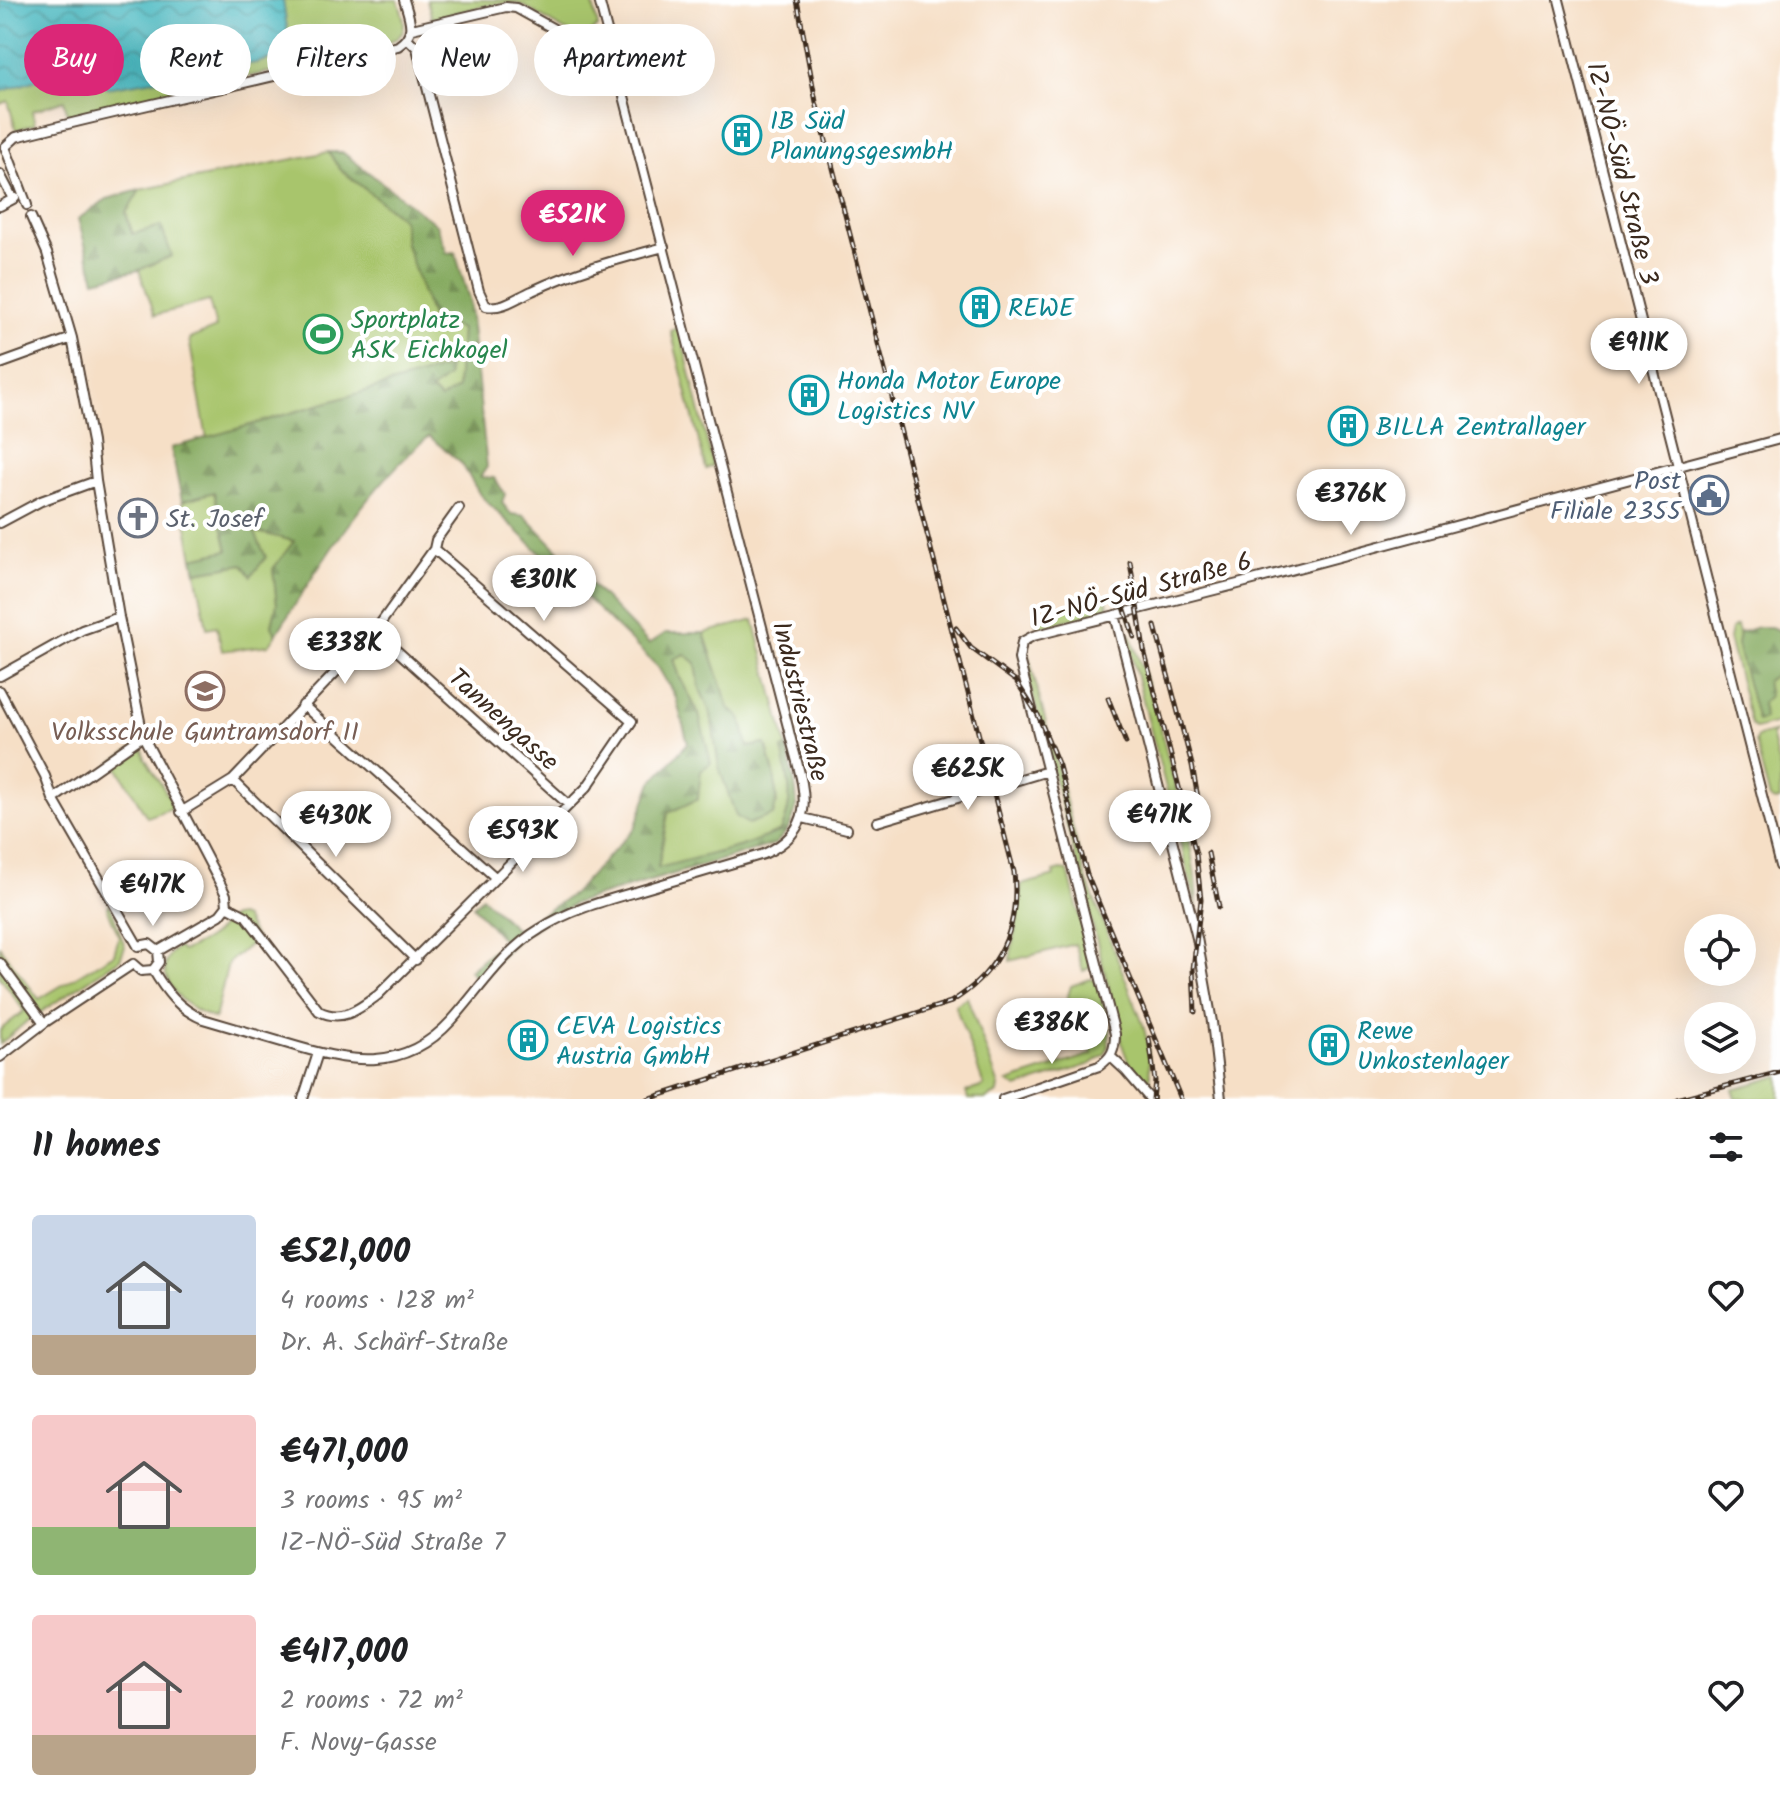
<!DOCTYPE html>
<meta charset="utf-8">
<style>
:root{--surface:#fff;--page:#f6f6f6;--text:#202124;--muted:#757577;--accent:#db2777}
body{margin:0;font-family:Kalam,sans-serif;background:var(--page);color:var(--text);height:100vh;display:flex;flex-direction:column;font-size:30px;white-space:nowrap}
*{box-sizing:border-box;margin:0}
p{font-size:26px;color:var(--muted)}
.icon{flex:none;width:44px;height:44px;fill:none;stroke:currentColor;stroke-width:2;stroke-linecap:round;stroke-linejoin:round}
.map{position:relative;height:1099px;overflow:hidden}
.details{display:flex;flex-direction:column;background:var(--surface);flex:1}
.details>*{flex:none}
.top-card{position:absolute;left:24px;top:24px;width:800px;height:72px;display:flex;gap:16px}
.controls{position:absolute;left:1684px;top:914px;display:grid;gap:16px}
.controls a{display:grid;place-items:center;width:72px;height:72px;border-radius:50%;background:var(--surface);box-shadow:0 8px 32px #0002;font-size:40px}
.price{position:absolute;translate:-50% -68px;padding:0 18px;border-radius:28px;background:#fff;color:#222;font-size:26px;line-height:52px;filter:drop-shadow(0 2px 4px #0008)}
.price::after{content:'';position:absolute;left:50%;top:48px;width:24px;height:18px;margin-left:-12px;background:inherit;clip-path:polygon(0 0,100% 0,50% 100%)}
.price.active{background:var(--accent);color:#fff}
ul{padding:0;list-style:none}
li{display:flex;align-items:center;gap:24px;height:200px;padding:0 32px}
li span{display:grid;place-items:center;flex:none;width:224px;height:160px;border-radius:8px;color:#555}
li>.icon{margin-inline-start:auto}
span .icon{width:96px;height:96px;fill:#fffc;stroke-width:1}
li b{font-size:34px}
h2{display:flex;justify-content:space-between;align-items:center;height:96px;padding:0 32px;font-size:34px}
.tag{padding:0 28px;border-radius:36px;background:var(--surface);box-shadow:0 8px 32px #0002;font-size:28px;line-height:72px}
.tag.active{background:var(--accent);color:#fff}
.map>svg:first-child{display:block}
.green{fill:#a8c56c;stroke:#727845;stroke-width:2}
.forest{fill:url(#forest-firs);stroke:#606a3f;stroke-width:2}
.water{fill:url(#water-waves);stroke:#427270;stroke-width:2}
.lines{fill:none;stroke-linecap:round;stroke-linejoin:round}
.minor-casing{stroke:#574537;stroke-width:12}
.minor{stroke:#fff;stroke-width:8}
.rail-casing{stroke:#3b2a1e;stroke-width:5}
.rail{stroke:#fff;stroke-width:2;stroke-dasharray:6;stroke-linecap:butt}
.labels{text-anchor:middle;stroke-width:8;stroke-linejoin:round;paint-order:stroke}
.culture-label{font-size:26px;fill:#0d838f;stroke:#fff;text-anchor:start}
.street-label{font-size:26px;fill:#3b2a1e;stroke:#fff}
.leisure-label{font-size:26px;fill:#27864d;stroke:#fff;text-anchor:start}
.service-label{font-size:26px;fill:#4e5e75;stroke:#fff;text-anchor:end}
.worship-label{font-size:26px;fill:#5b616d;stroke:#fff;text-anchor:start}
.education-label{font-size:26px;fill:#785e54;stroke:#fff}
</style>
<div class="map">
<svg width="1780" height="1099" viewBox="0 0 1780 1099">
<defs>
<pattern id="forest-firs" width="22" height="20" patternUnits="userSpaceOnUse" patternTransform="scale(2)"><rect width="22" height="20" fill="#86aa60"/><path d="M5 1l3.5 6h-7zM16 11l3.5 6h-7z" fill="#6f8b4f"/></pattern>
<pattern id="water-waves" width="16" height="10" patternUnits="userSpaceOnUse" patternTransform="scale(2)"><rect width="16" height="10" fill="#4ab9c1"/><path d="M0 5q4-4 8 0t8 0" fill="none" stroke="#3f979c"/></pattern>
</defs>
<rect width="100%" height="100%" fill="#fff"/>
<filter id="ink" filterUnits="userSpaceOnUse"><feTurbulence type="fractalNoise" baseFrequency=".0125" numOctaves="2"/><feDisplacementMap in="SourceGraphic" scale="16" xChannelSelector="R" yChannelSelector="G"/><feConvolveMatrix kernelMatrix="1 2 1 2 8 2 1 2 1" color-interpolation-filters="sRGB"/></filter>
<filter id="wash" filterUnits="userSpaceOnUse"><feTurbulence type="fractalNoise" baseFrequency=".006" numOctaves="4" result="noise"/><feDisplacementMap in="SourceGraphic" scale="32" xChannelSelector="R" yChannelSelector="G"/><feGaussianBlur stdDeviation="1.8" result="paint"/><feColorMatrix in="noise" values="0 0 0 0 0 0 0 0 0 0 0 0 0 0 0 0 0 1.4 0 .05"/><feComposite in="paint" operator="in"/></filter>
<g filter="url(#wash)">
<rect width="100%" height="100%" fill="#f6dfc6"/>
<!-- green -->
<path class="green" d="M0 0H398C401 9 406 22 403 31 398 47 331 58 314 59L315 62 68 116 64 100 32 111 35 124 16 130 8 101 0 104Z
M427 0H592L598 26C577 52 541 11 519 4 497 0 456 13 432 19Z
M328 152 341 170 403 219 406 244 432 319 461 329 457 389 440 399 431 390 448 367 207 439 189 339 216 328 209 301 155 315 139 270 171 256 133 234 126 213 140 190Z
M679 327 713 466 706 469 671 331Z
M214 492 228 551 193 558 182 501Z
M253 531 294 541 273 569 277 604 272 625 276 635 269 645 222 651 217 626 207 628 196 572 244 564 251 575Z
M1106 596 1109 610 1039 627 1035 622 1036 614Z
M754 620 787 748 782 749C789 781 795 801 781 831L742 846 658 869 668 812 698 799 699 714 680 678 674 659 685 653 696 663 700 689 711 714 719 767 777 803 774 773 766 744 748 747 741 718 729 708 704 633Z
M1737 626 1739 633 1737 645 1762 703 1766 697V681L1780 672V722L1756 729 1751 725 1729 639 1731 629Z
M1124 627 1129 632C1146 675 1158 718 1169 762 1182 810 1196 857 1197 907Z
M1027 649 1085 876 1143 1024 1148 1045 1151 1093C1135 1073 1122 1057 1120 1031L1025 664 1024 650Z
M1776 732 1771 735 1780 770V800L1775 801 1770 799 1755 742 1757 737Z
M138 745 143 748 145 758 175 807 147 817 114 761Z
M1061 870 1068 871 1092 962 1091 967 1083 971 1075 944 1010 961C1013 935 1021 911 1021 885L1055 876 1054 872Z
M110 904 125 947 120 959 26 1022 0 1044V1030L24 1011 0 977V947L39 999 114 954 119 936 107 908Z
M239 916 244 918 256 939 228 963 215 1019C208 1016 198 1013 192 1008 171 993 151 965 178 947L182 951C192 948 204 941 213 935 224 926 224 917 239 916Z
M1090 979 1095 980 1098 985 1110 1031 1108 1047 1105 1054 1091 1064 1017 1088 1008 1082 1092 1054 1081 1012 1070 1015 1067 999 1071 986Z
M967 997 999 1086 998 1093 986 1099H968L966 1092 984 1086 955 1005Z
M1780 1076V1099H1736L1733 1089Z"/>
<!-- forest -->
<path class="forest" d="M328 152H342L437 225 447 253 455 252 469 299 487 467 480 477 494 478 505 494 502 503 511 514 525 516 649 644 666 633H704L729 708 741 718 748 747 766 744C772 767 781 792 773 815L748 824 736 816 719 767 711 714 700 689 696 663 685 654 674 659 680 678 699 714 711 763 701 770 698 799 668 813 658 868 742 846 781 831C795 800 789 781 782 749L787 748C795 787 808 814 775 844L575 903 520 937 478 980 469 970 504 941 473 906 482 897 517 930 573 894 635 828 652 782 688 743 676 698 658 667 480 495 462 464 429 436C364 491 321 563 276 635L272 625 277 604 273 569 294 541 254 531 266 557 251 576 243 564 196 572 193 558 228 550 214 492 182 501 171 448 448 367V377L431 390 440 399 457 389 461 329 432 320 406 244 403 219 341 170Z
M140 190 126 213 132 234 161 226 172 256 139 270 95 280 78 219 107 199Z
M1758 627H1771L1780 631V672L1766 681 1769 696 1762 703 1764 719 1757 721 1737 645 1739 633Z"/>
<!-- water -->
<path class="water" d="M0 0H283L289 42 277 57 256 63 107 88 84 67 68 65 60 70 56 84 36 80 0 92Z"/>
</g>
<g filter="url(#ink)">
<g class="lines">
<!-- minor casing -->
<g class="minor-casing">
<path id="minor" d="M1559 0 1780 866
M412 29 506 7 516 8 572 39 582 40 608 34
M408 39 417 48 479 291 486 306C503 309 516 298 532 291 574 271 619 259 664 247
M5 147 16 137C143 104 271 79 398 46 417 33 410 20 404 0
M5 147 27 205
M0 174 13 199
M0 206 15 198
M31 217 47 253 72 338 92 442 96 481 119 617 143 736 221 885 226 895 227 906
M0 364 72 338
M0 523 41 501 96 481
M1115 615 1197 938 1212 1022 1221 1099
M375 631 569 805
M0 676 82 630 119 617
M0 691 45 776 53 799 138 946
M303 705 496 878
M233 780 416 960
M53 799 143 736
M181 812 233 780 375 631 434 549 436 540 459 508
M803 818 847 829
M877 822 1048 771
M227 906 246 916 319 1011C342 1023 359 1009 378 995L569 805 587 787 632 721 434 549
M138 946 149 944 158 951 159 962 153 970
M158 951 220 915 227 906
M0 963 44 1023
M133 964 141 971 153 970
M153 970C166 992 179 1009 203 1019 230 1027 257 1035 285 1043 348 1062 402 1075 452 1020 480 989 503 951 540 929 571 909 607 900 642 890 683 878 723 866 764 854 826 825 800 781 788 727L599 0
M0 1057 44 1023 133 964
M1111 1057 1125 1070 1150 1099
M303 1099 318 1053
M1003 1099 1099 1066C1112 1057 1115 1050 1115 1034L1019 659 1022 642 1033 636 1238 584 1780 439"/>
</g>
<!-- minor -->
<use href="#minor" class="minor"/>
<!-- rail casing -->
<g class="rail-casing">
<path id="rail" d="M1130 562 1144 650 1196 854 1201 900 1193 969 1195 1012
M1118 589 1134 637
M1155 626 1192 765 1200 809
M956 628 971 648 1016 681 1038 715 1059 766 1087 875 1181 1099
M1108 698 1126 743
M1208 853 1219 907
M1149 1038 1155 1081 1153 1099
M648 1099 951 1002C1000 972 1020 929 1014 872L816 102 797 0
M1677 1099 1780 1072"/>
</g>
<!-- rail -->
<use href="#rail" class="rail"/>
</g>
</g>
<!-- icons -->
<defs>
<g id="building-ring" transform="scale(2)"><circle r="9.5" fill="#fff" stroke="#0f9aa8" stroke-width="1.5"/><path d="M-4-6H4V6H1V3H-1V6H-4ZM-2.5-4.3h1.7v1.8h-1.7ZM.8-4.3h1.7v1.8H.8ZM-2.5-1h1.7V.8h-1.7ZM.8-1h1.7V.8H.8Z" fill="#0f9aa8"/></g>
<g id="stadium-ring" transform="scale(2)"><circle r="9.5" fill="#fff" stroke="#2e9e5b" stroke-width="1.5"/><path d="M0-5a6.5 5 0 1 0 0 10a6.5 5 0 1 0 0-10ZM-3.5-1.8h7v3.6h-7Z" fill="#2e9e5b"/></g>
<g id="civic-ring" transform="scale(2)"><circle r="9.5" fill="#fff" stroke="#5c6f8a" stroke-width="1.5"/><path d="M-.6-6.5H3V-4.5H.6V-3L4-1V1h2V6H-6V1h2V-1L-.6-3ZM-1.2 2.5V6h2.4V2.5Z" fill="#5c6f8a"/></g>
<g id="church-ring" transform="scale(2)"><circle r="9.5" fill="#fff" stroke="#6b7280" stroke-width="1.5"/><path d="M-1.2-6h2.4v3.5h3.3v2.4h-3.3V6h-2.4V-.1h-3.3v-2.4h3.3Z" fill="#6b7280"/></g>
<g id="school-ring" transform="scale(2)"><circle r="9.5" fill="#fff" stroke="#8d6e63" stroke-width="1.5"/><path d="M0-5L7-2L0 1L-7-2ZM-4 1L0 2.5L4 1V4Q0 6-4 4Z" fill="#8d6e63"/></g>
</defs>
<g fill-rule="evenodd">
<use href="#building-ring" x="742" y="135"/>
<use href="#building-ring" x="980" y="307"/>
<use href="#stadium-ring" x="323" y="334"/>
<use href="#building-ring" x="809" y="395"/>
<use href="#building-ring" x="1348" y="426"/>
<use href="#civic-ring" x="1709" y="495"/>
<use href="#church-ring" x="138" y="518"/>
<use href="#school-ring" x="205" y="691"/>
<use href="#building-ring" x="528" y="1040"/>
<use href="#building-ring" x="1329" y="1045"/>
</g>
<g class="labels">
<!-- culture labels -->
<g class="culture-label">
<text x="770" y="129">IB Süd<tspan x="770" dy="30">PlanungsgesmbH</tspan></text>
<text x="1008" y="316">REWE</text>
<text x="837" y="389">Honda Motor Europe<tspan x="837" dy="30">Logistics NV</tspan></text>
<text x="1376" y="435">BILLA Zentrallager</text>
<text x="556" y="1034">CEVA Logistics<tspan x="556" dy="30">Austria GmbH</tspan></text>
<text x="1357" y="1039">Rewe<tspan x="1357" dy="30">Unkostenlager</tspan></text>
</g>
<!-- street labels -->
<g class="street-label">
<text transform="translate(1623 173) rotate(76)" y="9">IZ-NÖ-Süd Straße 3</text>
<text transform="translate(1141 589) rotate(-15)" y="9">IZ-NÖ-Süd Straße 6</text>
<text transform="translate(801 701) rotate(76)" y="9">Industriestraße</text>
<text transform="translate(504 719) rotate(42)" y="9">Tannengasse</text>
</g>
<!-- leisure labels -->
<g class="leisure-label">
<text x="351" y="328">Sportplatz<tspan x="351" dy="30">ASK Eichkogel</tspan></text>
</g>
<!-- service labels -->
<g class="service-label">
<text x="1681" y="489">Post<tspan x="1681" dy="30">Filiale 2355</tspan></text>
</g>
<!-- worship labels -->
<g class="worship-label">
<text x="166" y="527">St. Josef</text>
</g>
<!-- education labels -->
<g class="education-label">
<text x="205" y="740">Volksschule Guntramsdorf II</text>
</g>
</g>
</svg>
<div class="controls">
<a><svg class="icon" aria-label="locate" viewBox="0 0 24 24"><circle cx="12" cy="12" r="6"/><path d="M12 2v4M12 18v4M2 12h4M18 12h4"/></svg></a>
<a><svg class="icon" aria-label="layers" viewBox="0 0 24 24"><path d="M12 4l9 5-9 5-9-5zM3 14l9 5 9-5"/></svg></a>
</div>
<b class="price active" style="left:573px;top:258px">€521K</b>
<b class="price" style="left:1639px;top:386px">€911K</b>
<b class="price" style="left:1351px;top:537px">€376K</b>
<b class="price" style="left:544px;top:623px">€301K</b>
<b class="price" style="left:345px;top:686px">€338K</b>
<b class="price" style="left:968px;top:812px">€625K</b>
<b class="price" style="left:1160px;top:858px">€471K</b>
<b class="price" style="left:336px;top:859px">€430K</b>
<b class="price" style="left:523px;top:874px">€593K</b>
<b class="price" style="left:153px;top:928px">€417K</b>
<b class="price" style="left:1052px;top:1066px">€386K</b>
<div class="top-card">
<a class="tag active">Buy</a>
<a class="tag">Rent</a>
<a class="tag">Filters</a>
<a class="tag">New</a>
<a class="tag">Apartment</a>
</div>
</div>
<section class="details">
<h2>11 homes<svg class="icon" aria-label="filters" viewBox="0 0 24 24"><path d="M4 7h16M4 17h16"/><circle cx="9" cy="7" r="2"/><circle cx="15" cy="17" r="2"/></svg></h2>
<ul>
<li><span style="background:linear-gradient(#c9d6e8 75%,#b9a48a 0)"><svg class="icon" aria-label="home" viewBox="0 0 24 24"><path d="M3 11l9-7 9 7M6 9v11h12V9"/></svg></span><div><b>€521,000</b><p>4 rooms · 128 m²</p><p>Dr. A. Schärf-Straße</p></div><svg class="icon" aria-label="heart" viewBox="0 0 24 24"><path d="M12 20l-8-8c-3-5 5-10 8-4 3-6 11-1 8 4z"/></svg></li>
<li><span style="background:linear-gradient(#f6c9c9 70%,#8fb573 0)"><svg class="icon" aria-label="home" viewBox="0 0 24 24"><path d="M3 11l9-7 9 7M6 9v11h12V9"/></svg></span><div><b>€471,000</b><p>3 rooms · 95 m²</p><p>IZ-NÖ-Süd Straße 7</p></div><svg class="icon" aria-label="heart" viewBox="0 0 24 24"><path d="M12 20l-8-8c-3-5 5-10 8-4 3-6 11-1 8 4z"/></svg></li>
<li><span style="background:linear-gradient(#f6c9c9 75%,#b9a48a 0)"><svg class="icon" aria-label="home" viewBox="0 0 24 24"><path d="M3 11l9-7 9 7M6 9v11h12V9"/></svg></span><div><b>€417,000</b><p>2 rooms · 72 m²</p><p>F. Novy-Gasse</p></div><svg class="icon" aria-label="heart" viewBox="0 0 24 24"><path d="M12 20l-8-8c-3-5 5-10 8-4 3-6 11-1 8 4z"/></svg></li>
</ul>
</section>
